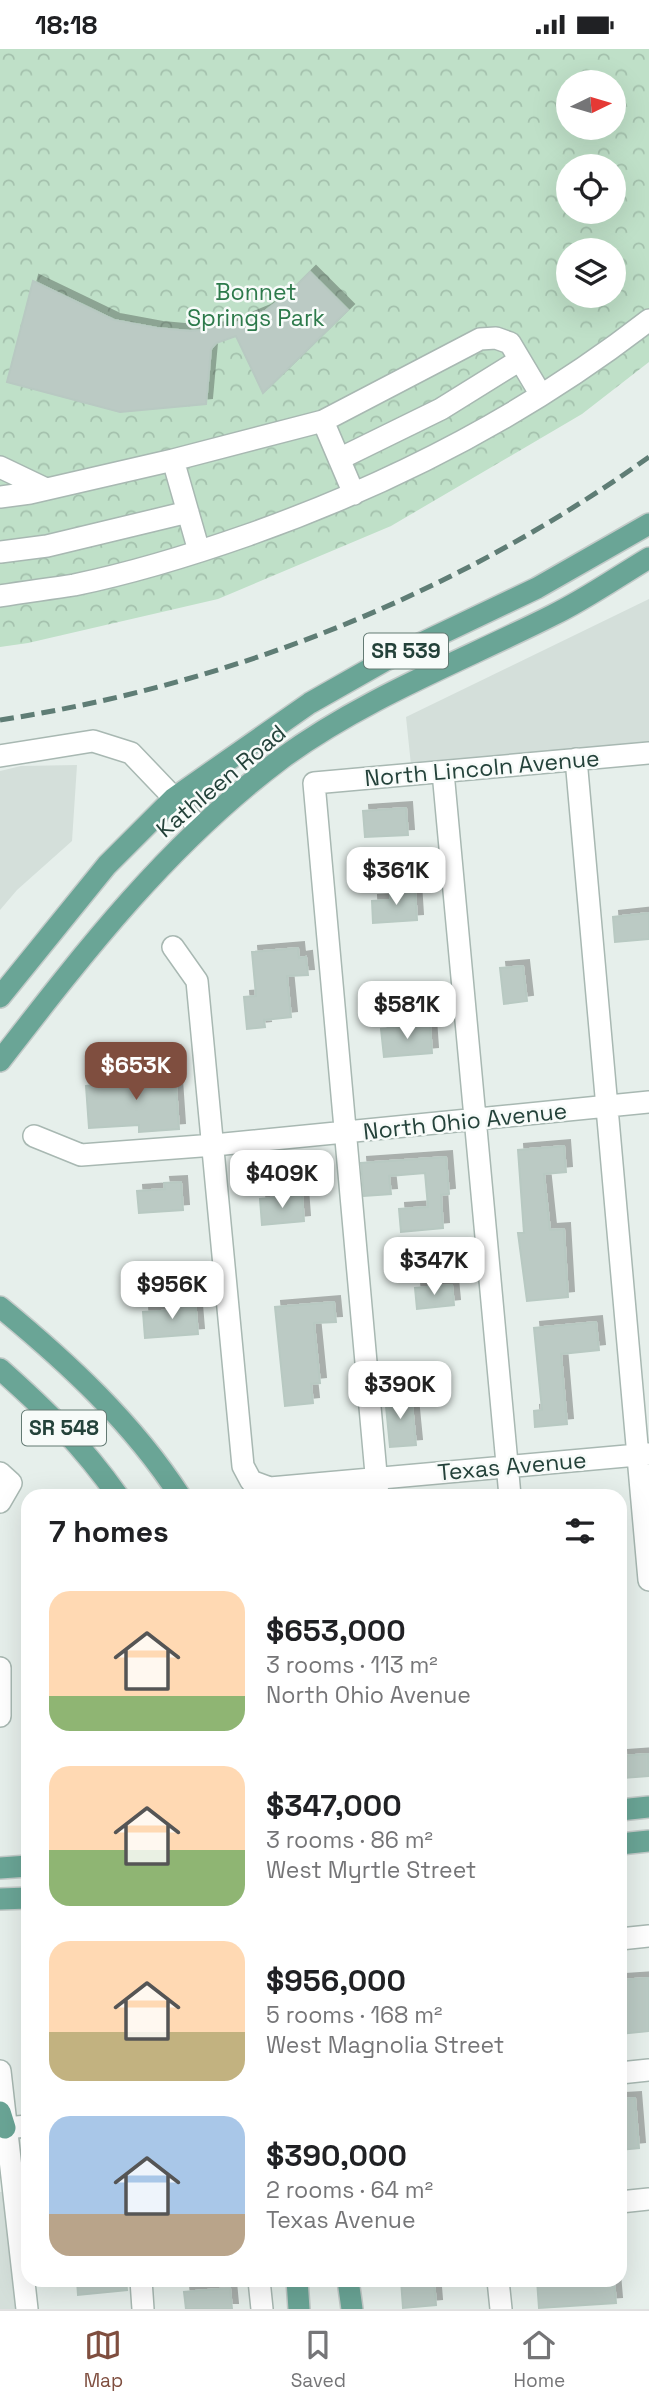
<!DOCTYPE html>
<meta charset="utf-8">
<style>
:root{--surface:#fff;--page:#f2f2f2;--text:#202124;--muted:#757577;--line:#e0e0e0;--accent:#7f4e3f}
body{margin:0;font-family:"Space Grotesk",sans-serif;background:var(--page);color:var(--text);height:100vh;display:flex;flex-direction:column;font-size:26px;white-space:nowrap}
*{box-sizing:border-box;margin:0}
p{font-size:23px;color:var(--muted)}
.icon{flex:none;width:38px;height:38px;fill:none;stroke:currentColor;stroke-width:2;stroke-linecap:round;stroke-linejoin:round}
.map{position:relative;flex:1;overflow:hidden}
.sheet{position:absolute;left:21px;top:1440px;width:606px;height:798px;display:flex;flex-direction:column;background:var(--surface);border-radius:21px;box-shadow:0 7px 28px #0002}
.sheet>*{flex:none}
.needle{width:46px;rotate:85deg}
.fabs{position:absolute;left:556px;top:21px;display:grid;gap:14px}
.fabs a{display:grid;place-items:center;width:70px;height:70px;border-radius:50%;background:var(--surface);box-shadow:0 7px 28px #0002;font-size:35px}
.price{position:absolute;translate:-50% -60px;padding:0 16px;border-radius:14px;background:#fff;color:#222;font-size:23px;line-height:46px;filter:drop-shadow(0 2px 4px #0008)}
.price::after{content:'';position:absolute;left:50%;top:42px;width:21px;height:16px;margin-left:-10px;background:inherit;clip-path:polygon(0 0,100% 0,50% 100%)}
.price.selected{background:var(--accent);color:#fff}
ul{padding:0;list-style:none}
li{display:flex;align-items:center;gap:21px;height:175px;padding:0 28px}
li span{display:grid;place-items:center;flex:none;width:196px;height:140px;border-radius:21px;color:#555}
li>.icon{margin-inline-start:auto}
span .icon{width:84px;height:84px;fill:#fffc;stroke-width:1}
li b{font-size:30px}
h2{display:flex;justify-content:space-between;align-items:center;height:84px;padding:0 28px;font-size:30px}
.status{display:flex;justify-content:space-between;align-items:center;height:49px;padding:0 35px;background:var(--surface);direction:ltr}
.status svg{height:19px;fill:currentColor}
.menu{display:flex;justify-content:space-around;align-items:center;height:98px;border-top:2px solid var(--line);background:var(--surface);font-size:19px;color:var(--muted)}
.menu a{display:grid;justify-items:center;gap:4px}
.menu .selected{color:var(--accent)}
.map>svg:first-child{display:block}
.built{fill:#d4dfda}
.forest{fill:url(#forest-crowns);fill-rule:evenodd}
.building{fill:#bbcac4;stroke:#b8c9c2;stroke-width:2;filter:url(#shadow)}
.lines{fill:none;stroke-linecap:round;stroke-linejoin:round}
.minor-casing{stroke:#a8b8b2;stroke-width:24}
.major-casing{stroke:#c2cac8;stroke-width:24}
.minor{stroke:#fff;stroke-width:21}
.major{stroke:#6aa596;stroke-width:21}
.rail{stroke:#5f7d75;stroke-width:5;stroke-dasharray:14 7;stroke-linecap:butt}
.labels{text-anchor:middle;stroke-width:5;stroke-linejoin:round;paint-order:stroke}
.shield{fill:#f7fbf9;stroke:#637a73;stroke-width:2}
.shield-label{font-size:21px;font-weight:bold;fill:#24423a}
.park-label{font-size:23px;fill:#2d7a4b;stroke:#f7fbf9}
.street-label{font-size:23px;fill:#24423a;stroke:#f7fbf9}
</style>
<div class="status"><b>18:18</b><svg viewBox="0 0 49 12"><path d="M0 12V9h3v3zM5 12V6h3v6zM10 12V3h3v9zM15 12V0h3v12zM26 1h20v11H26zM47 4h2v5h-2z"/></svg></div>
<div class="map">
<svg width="649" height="2260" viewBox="0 0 649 2260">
<defs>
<pattern id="forest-crowns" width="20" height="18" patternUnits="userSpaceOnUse" patternTransform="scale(1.75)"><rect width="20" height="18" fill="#bfe0c8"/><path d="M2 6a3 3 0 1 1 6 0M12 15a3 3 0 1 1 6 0" fill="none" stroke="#a4c1ad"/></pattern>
<filter id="shadow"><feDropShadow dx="6" dy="-6" stdDeviation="0" flood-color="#0004"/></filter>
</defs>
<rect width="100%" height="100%" fill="#e6efeb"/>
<!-- built -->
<path class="built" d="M649 550V695L411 716 406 668Z
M77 716 72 792 17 841 0 861V722L21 717Z
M14 2141 27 2260H0V2143Z"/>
<!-- forest -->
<path class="forest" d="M0 0H649V313L582 365 391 477 218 550 28 594 0 598ZM569 33H614V79H569ZM569 117H614V163H569ZM569 201H614V247H569Z"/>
<!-- building -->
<path class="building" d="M310 223 348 261 263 344 236 287 216 294 211 300 206 355 120 363 7 333 33 232 114 271 157 279 190 282 232 278 231 276 265 262 288 245Z
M406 759 408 786 365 788 363 762Z
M415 840 417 871 373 874 372 852 390 851V842Z
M649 864V890L615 893 613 868Z
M298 899 299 909 306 908 308 926 287 927 291 968 264 971 265 978 247 980 244 948 256 947 252 903Z
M523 917 527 952 504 955 500 919Z
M430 976 432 1004 384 1008 381 980Z
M149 1018 150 1024 175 1022 179 1080 139 1083V1076L89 1079 86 1037 127 1034 126 1020Z
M564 1097 566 1123 544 1125 550 1181 564 1180 568 1248 527 1252 518 1184H524L518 1101Z
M446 1108 449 1145 441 1146 443 1179 401 1183 399 1160 428 1158 425 1124 389 1127 391 1145 364 1147 361 1114Z
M181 1133 183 1161 139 1164 137 1142 165 1140 164 1134Z
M302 1146 304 1172 262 1176 260 1150Z
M452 1236 454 1256 417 1260 415 1239Z
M195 1250 198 1285 145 1289 143 1263 179 1261V1251Z
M334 1253 336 1273 314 1274 320 1334 311 1335 313 1354 285 1357 275 1258Z
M596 1273 599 1301 561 1305 567 1375 535 1378 534 1362 542 1361 534 1279Z
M411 1345 416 1396 390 1398 385 1347Z
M648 1705 649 1727 623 1729 622 1707Z
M649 1929V1982L620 1985V1931Z
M635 2049 639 2099 620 2101V2050Z
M77 2231H126L127 2241 78 2246Z
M401 2231H434L436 2256 403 2259Z
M537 2231H614L616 2254 539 2259Z
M230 2239 232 2260H186L184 2243Z"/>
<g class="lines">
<!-- minor casing -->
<g class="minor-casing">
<path id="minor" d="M339 410 441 360 520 311
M173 411 323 372
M0 418 46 440
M354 445 323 372 480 290 496 289 510 294 541 346
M0 448 30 444 173 411 199 502
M0 503 47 497 188 463
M0 547C24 543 49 540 74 536 132 524 191 506 248 486 392 435 528 365 649 271
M0 707 93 692 131 704 174 749 199 779
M576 710 649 1531
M443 723 510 1447
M173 898 197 932 243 1417 251 1432 270 1439 649 1405
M34 1087 81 1106 214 1096 649 1053
M0 1424 11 1434 0 1453
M378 1447 314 734 649 704
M0 1619V1667
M620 1890 649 1887
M0 2022 27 2260
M620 2024 649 2021
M5 2079 28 2077
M620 2153 649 2150
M141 2231 143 2260
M259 2231 262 2260
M498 2231 501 2260"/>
</g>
<!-- major casing -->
<g class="major-casing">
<path id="major" d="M0 948 107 816 174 749 310 654 384 612 537 539 649 475
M0 1012C86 901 168 795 281 710 364 649 462 612 553 566 586 550 617 528 649 509
M0 1258C67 1313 133 1374 180 1447
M0 1320C46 1361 82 1396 118 1447
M620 1761 649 1758
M620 1795 649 1792
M0 1819 28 1817
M0 1850 28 1849
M0 2063 5 2079
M297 2231 299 2260
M348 2231 352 2260"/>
</g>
<!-- minor -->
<use href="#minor" class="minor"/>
<!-- major -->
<use href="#major" class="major"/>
<!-- rail -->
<path class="rail" d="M0 671C234 635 456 545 649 408"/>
</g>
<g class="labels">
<!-- shield labels -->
<g class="shield">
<rect x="364" y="584.5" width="84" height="35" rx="5"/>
<rect x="22" y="1361.5" width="84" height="35" rx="5"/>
</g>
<g class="shield-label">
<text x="406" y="609">SR 539</text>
<text x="64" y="1386">SR 548</text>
</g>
<!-- park labels -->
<g class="park-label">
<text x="256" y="251">Bonnet<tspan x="256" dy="26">Springs Park</tspan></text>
</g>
<!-- street labels -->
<g class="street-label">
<text transform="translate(482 719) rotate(-5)" y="8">North Lincoln Avenue</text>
<text transform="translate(221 732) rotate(-40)" y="8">Kathleen Road</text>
<text transform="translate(465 1072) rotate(-6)" y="8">North Ohio Avenue</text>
<text transform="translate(512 1417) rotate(-5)" y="8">Texas Avenue</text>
</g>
</g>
</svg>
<div class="fabs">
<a><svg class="needle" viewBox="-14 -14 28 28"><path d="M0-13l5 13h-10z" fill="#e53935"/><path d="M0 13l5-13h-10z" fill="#757577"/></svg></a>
<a><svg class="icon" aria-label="locate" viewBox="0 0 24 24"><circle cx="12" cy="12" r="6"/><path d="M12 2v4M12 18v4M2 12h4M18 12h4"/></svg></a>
<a><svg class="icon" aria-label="layers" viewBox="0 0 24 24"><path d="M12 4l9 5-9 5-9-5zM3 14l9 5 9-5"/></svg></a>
</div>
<b class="price" style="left:396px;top:858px">$361K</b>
<b class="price" style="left:407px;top:992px">$581K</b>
<b class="price selected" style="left:136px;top:1053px">$653K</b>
<b class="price" style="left:282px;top:1161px">$409K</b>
<b class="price" style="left:434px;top:1248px">$347K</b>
<b class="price" style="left:172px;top:1272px">$956K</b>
<b class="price" style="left:400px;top:1372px">$390K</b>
<section class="sheet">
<h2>7 homes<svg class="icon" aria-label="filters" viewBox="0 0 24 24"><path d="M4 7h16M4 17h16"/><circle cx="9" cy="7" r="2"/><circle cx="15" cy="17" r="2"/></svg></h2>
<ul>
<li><span style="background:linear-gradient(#ffd9b3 75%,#8fb573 0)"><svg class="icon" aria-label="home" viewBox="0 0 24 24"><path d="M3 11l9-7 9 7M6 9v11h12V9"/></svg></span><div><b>$653,000</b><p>3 rooms · 113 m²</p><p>North Ohio Avenue</p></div></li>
<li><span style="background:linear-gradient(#ffd9b3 60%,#8fb573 0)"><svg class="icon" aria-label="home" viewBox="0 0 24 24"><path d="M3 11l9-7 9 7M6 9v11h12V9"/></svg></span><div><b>$347,000</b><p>3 rooms · 86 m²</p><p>West Myrtle Street</p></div></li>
<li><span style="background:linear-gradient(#ffd9b3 65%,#c2b280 0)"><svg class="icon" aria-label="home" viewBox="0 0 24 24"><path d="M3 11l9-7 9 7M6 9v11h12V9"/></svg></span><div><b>$956,000</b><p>5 rooms · 168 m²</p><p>West Magnolia Street</p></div></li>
<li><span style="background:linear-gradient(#a9c7e8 70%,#b9a48a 0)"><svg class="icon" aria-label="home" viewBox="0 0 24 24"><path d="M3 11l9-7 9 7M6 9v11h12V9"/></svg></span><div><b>$390,000</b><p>2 rooms · 64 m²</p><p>Texas Avenue</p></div></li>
</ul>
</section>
</div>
<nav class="menu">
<a class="selected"><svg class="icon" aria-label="map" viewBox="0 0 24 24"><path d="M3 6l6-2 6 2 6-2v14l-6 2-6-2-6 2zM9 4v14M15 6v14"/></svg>Map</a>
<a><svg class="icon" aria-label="saved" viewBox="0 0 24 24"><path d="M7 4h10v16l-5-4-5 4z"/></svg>Saved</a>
<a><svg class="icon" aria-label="home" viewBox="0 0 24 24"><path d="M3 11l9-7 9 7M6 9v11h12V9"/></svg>Home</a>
</nav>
